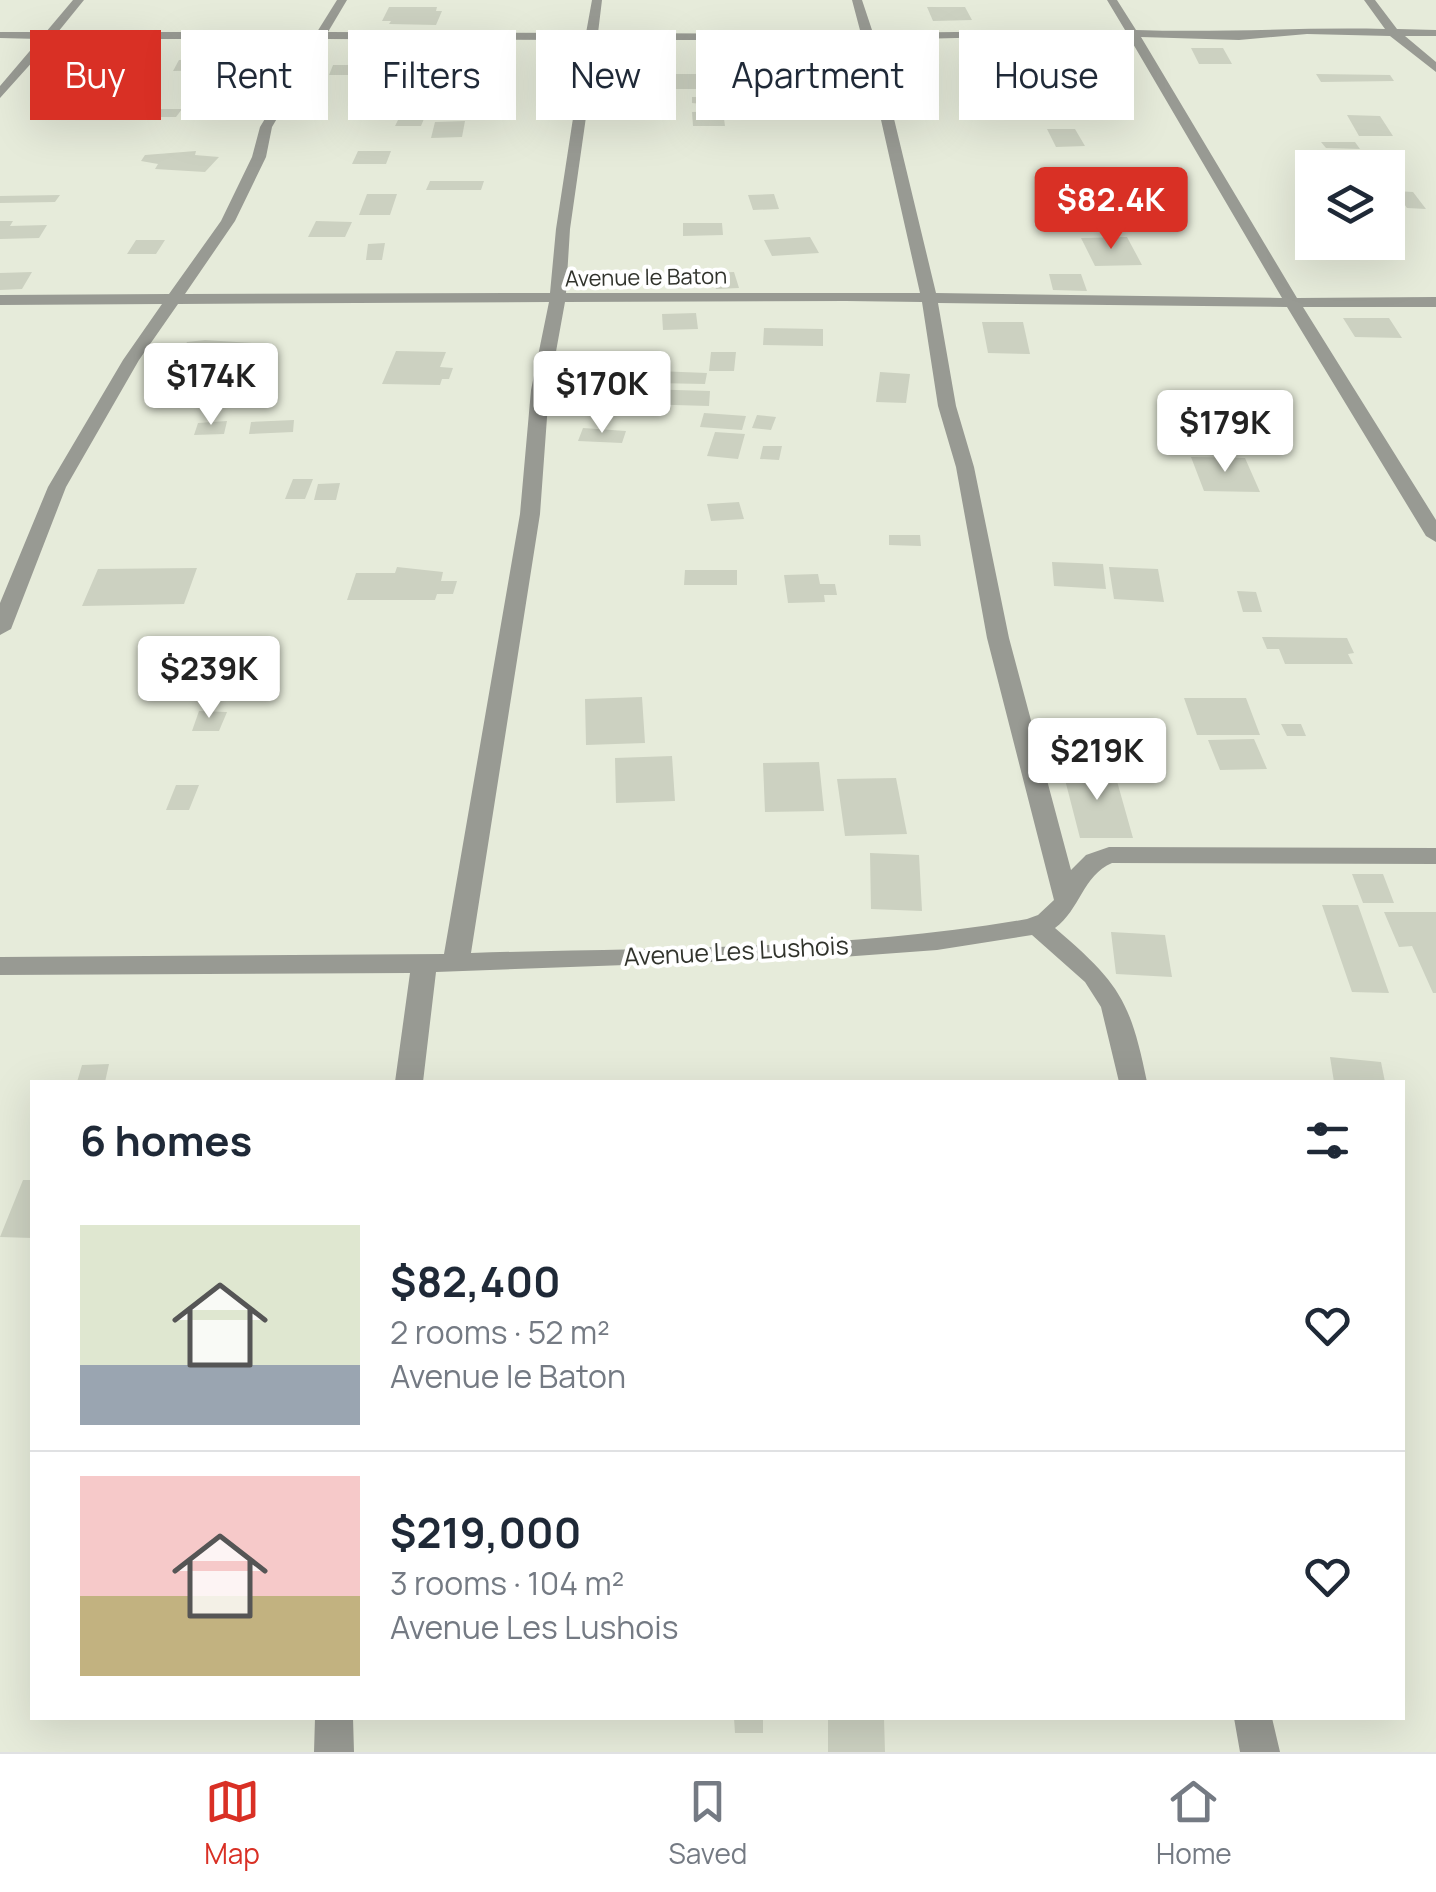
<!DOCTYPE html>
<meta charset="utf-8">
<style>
:root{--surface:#fff;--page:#f6f6f7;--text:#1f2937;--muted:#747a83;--line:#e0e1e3;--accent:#d93025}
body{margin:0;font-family:Manrope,sans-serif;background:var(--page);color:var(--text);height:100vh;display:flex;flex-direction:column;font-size:38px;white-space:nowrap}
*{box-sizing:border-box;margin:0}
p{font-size:32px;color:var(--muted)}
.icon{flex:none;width:55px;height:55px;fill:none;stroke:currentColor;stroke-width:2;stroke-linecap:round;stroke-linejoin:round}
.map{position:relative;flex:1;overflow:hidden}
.side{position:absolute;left:30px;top:1080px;width:1375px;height:640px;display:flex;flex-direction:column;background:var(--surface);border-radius:0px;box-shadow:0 10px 40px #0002}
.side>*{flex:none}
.top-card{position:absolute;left:30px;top:30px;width:1378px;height:90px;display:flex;gap:20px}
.fabs{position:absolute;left:1295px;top:150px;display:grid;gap:20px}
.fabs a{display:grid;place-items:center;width:110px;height:110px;border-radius:0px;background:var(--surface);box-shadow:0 10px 40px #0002;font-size:50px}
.price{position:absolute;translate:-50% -85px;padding:0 22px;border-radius:10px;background:#fff;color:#222;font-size:32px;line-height:65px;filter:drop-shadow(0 2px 5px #0008)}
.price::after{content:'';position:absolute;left:50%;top:60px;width:30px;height:22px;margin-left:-15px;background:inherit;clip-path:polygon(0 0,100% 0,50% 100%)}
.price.selected{background:var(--accent);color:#fff}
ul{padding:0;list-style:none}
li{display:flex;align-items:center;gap:30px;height:250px;padding:0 50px}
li+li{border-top:2px solid var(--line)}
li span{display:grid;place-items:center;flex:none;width:280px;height:200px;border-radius:0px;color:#555}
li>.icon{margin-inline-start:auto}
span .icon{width:120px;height:120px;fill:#fffc;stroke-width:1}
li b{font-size:42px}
h2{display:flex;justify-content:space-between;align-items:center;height:120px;padding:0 50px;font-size:42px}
.tag{padding:0 35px;border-radius:0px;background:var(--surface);box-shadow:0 10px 40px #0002;font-size:35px;line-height:90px}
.tag.selected{background:var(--accent);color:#fff}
.tabs{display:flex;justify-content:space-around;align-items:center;height:140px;border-top:2px solid var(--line);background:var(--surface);font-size:28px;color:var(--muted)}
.tabs a{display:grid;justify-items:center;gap:5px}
.tabs .selected{color:var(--accent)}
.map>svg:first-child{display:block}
.building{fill:#ccd1c1}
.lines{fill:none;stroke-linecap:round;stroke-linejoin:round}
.minor{fill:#989a93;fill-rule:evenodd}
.labels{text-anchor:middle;stroke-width:8;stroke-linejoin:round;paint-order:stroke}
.far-street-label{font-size:22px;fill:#31332c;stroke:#fff}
.street-label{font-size:25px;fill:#31332c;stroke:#fff}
</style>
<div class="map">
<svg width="1436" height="1752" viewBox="0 0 1436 1752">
<rect width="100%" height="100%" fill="#e6ebda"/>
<!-- building -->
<path class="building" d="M389 7H437L436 11H442L436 25 389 24 391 21H382Z
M927 7H965L972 20 933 21Z
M698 42 729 43V51L697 50Z
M461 43H480L477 51H482L480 55H456Z
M254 46H282L276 58H247Z
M748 47H814L815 56H748Z
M1191 48H1223L1232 64H1199Z
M90 53 116 54 108 61 115 62 99 70 64 69Z
M225 59 220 70 173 71 179 60Z
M333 65H360L356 75H329Z
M672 74H712L711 89H671Z
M1316 74 1390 75 1394 81 1321 82Z
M158 76 150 91 121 92 130 77Z
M980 78H1013L1020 95H986Z
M699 93H724V106L692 103V97H699Z
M471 94 468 108H442L445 95Z
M754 95 774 96 770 106 749 105Z
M147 109H182L176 117H141Z
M723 111 725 126H693L692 112Z
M401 114H426L421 126H395Z
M1347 115 1380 116 1393 136H1359Z
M465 121 462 137 431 138 435 122Z
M1047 129H1075L1085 146 1056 147Z
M1321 142H1355L1360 149 1326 148Z
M196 151 195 155 219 157 205 172 155 169 158 164 141 161 145 155Z
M358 151H391L386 164H352Z
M430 181H484L481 190H426Z
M1395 191 1413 192 1426 209 1407 208Z
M367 194H397L390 215H359Z
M774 194 779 209 753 210 748 195Z
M60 195 55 202 0 203V196Z
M1036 198H1054L1058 212H1041Z
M0 221H13L10 226 47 225 39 238 0 239Z
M316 221 352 222 345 237H308Z
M683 223H722L723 235 683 236Z
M810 237 819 253 772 256 764 240Z
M1127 237 1142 265 1095 266 1081 238Z
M136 240H165L156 254H127Z
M385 243 382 260H366L368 244Z
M32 272 22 289 0 290V273Z
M734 272 739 288 716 289 711 273Z
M1049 274H1081L1087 291 1053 290Z
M696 313 698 329 663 330 662 314Z
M1343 318H1389L1402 338 1355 337Z
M982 322H1023L1030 354 988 353Z
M764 328 823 329V346L763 345Z
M205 340 252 343 248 350 260 351 243 372 182 367 187 359H177L187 342Z
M396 351 446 352 440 367 453 368 449 379H442L440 385 382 384Z
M711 352H736L734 371H709Z
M657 371 707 373 705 384 654 383Z
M880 372 910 374 906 403 876 402Z
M642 389 710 391 709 406 640 404Z
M1227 410 1234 424H1224L1231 438 1174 439 1165 421H1177L1172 411Z
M704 413 746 416 742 430 700 427Z
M757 415 776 417 771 430 752 428Z
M294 420 293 432 249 434 251 422Z
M227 421 224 434 194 435 198 423Z
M583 428 626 431 622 443 578 441Z
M715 432 745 434 738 459 707 456Z
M763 446H782L779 460 760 459Z
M1191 457 1245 458 1260 492 1204 491Z
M293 479H313L305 499H285Z
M340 483 336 500H314L318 484Z
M739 502 744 519 711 521 707 504Z
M889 535H920L921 546 889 545Z
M1052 562 1103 564 1106 589 1054 586Z
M397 567 443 572 441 581H457L453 594H437L435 600H347L356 573H395Z
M1109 567 1158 569 1164 602 1114 599Z
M197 568 184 604 82 606 98 569Z
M685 570H737V585H684Z
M818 574 820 584H835L837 595H824L825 602 788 603 784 575Z
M1237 591 1256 592 1262 612H1243Z
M1262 637 1347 638 1354 653 1348 654 1353 664H1285L1279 649H1267Z
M642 697 645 743 586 745 585 699Z
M1184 698H1246L1260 735H1197Z
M199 711 227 712 219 731H192Z
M1281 724H1301L1306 736H1287Z
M1254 739 1267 769 1220 770 1208 740Z
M672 756 675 801 616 803 615 758Z
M819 762 824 811 765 812 763 763Z
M1113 767 1133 838H1080L1062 768Z
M896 778 907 834 845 836 837 779Z
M176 785H199L189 810H166Z
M870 853 919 855 922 911 871 909Z
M1352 874H1383L1394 903H1363Z
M1322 905H1358L1389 993 1352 992Z
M1384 912H1436V993H1433L1412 946 1399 947Z
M1111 932 1165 935 1172 977 1116 974Z
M1330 1057 1381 1062 1385 1082H1334Z
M109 1064 105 1082H77L82 1065Z
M23 1180H32V1238L0 1237Z
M734 1718H763V1733H735Z
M828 1718H884L885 1752H828Z"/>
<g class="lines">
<!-- minor -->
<path class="minor" d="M73 0H84L58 32H317L337 0H347L328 32 586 33 592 0H602L598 33 861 34 852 0H862L873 33 1125 30 1107 0H1117L1136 30C1220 33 1302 27 1385 29L1364 0H1375L1397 29 1436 30V36H1405L1436 62V72L1390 36 1307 34 1239 40 1141 37 1297 298 1436 297V307H1303L1436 520V542L1426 536 1287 307 938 303 956 406 974 467 1009 638 1071 870 1086 855 1109 847 1436 848V864L1112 863C1083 875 1080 910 1055 928 1119 983 1130 999 1147 1082H1119L1101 1007 1085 982 1032 935 937 950 842 957 436 972 423 1082H395L410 973 0 975V957L444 954 520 514 531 390 549 302 178 304 139 360 66 487 11 629 0 635V603L48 487 123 360 162 304 0 305V295L169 294 221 221 252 157 260 127 313 39H53L0 98V86L40 39 0 38V32H46ZM1078 35 1129 37 1282 298 936 293 875 40ZM324 39 585 40 556 229 550 293 185 294 235 221 266 157 272 127ZM597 40H863L920 293H566L570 229ZM846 301 922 302 938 406 956 467 987 638 1054 900 1038 915 1027 919C845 951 655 947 471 953L540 514 549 390 565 302Z
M315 1718H353L354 1752H314Z
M1234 1718H1272L1280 1752H1240Z"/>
</g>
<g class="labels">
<!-- far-street labels -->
<g class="far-street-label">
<text transform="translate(646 277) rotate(-1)" y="8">Avenue le Baton</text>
</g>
<!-- street labels -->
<g class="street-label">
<text transform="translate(736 951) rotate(-3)" y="9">Avenue Les Lushois</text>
</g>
</g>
</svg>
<div class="fabs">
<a><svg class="icon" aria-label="layers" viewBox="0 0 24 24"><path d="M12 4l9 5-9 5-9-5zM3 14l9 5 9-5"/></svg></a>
</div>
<b class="price selected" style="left:1111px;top:252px">$82.4K</b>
<b class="price" style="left:211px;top:428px">$174K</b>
<b class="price" style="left:602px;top:436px">$170K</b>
<b class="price" style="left:1225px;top:475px">$179K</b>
<b class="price" style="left:209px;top:721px">$239K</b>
<b class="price" style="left:1097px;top:803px">$219K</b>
<div class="top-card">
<a class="tag selected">Buy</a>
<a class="tag">Rent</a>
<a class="tag">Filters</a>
<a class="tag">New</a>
<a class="tag">Apartment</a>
<a class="tag">House</a>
</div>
<section class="side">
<h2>6 homes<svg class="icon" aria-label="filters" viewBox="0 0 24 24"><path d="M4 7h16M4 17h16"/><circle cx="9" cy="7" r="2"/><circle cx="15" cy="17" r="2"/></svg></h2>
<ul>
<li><span style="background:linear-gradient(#dfe7d0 70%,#9aa5b1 0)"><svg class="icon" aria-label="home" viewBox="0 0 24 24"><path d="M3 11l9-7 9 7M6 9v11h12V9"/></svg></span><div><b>$82,400</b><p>2 rooms · 52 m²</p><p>Avenue le Baton</p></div><svg class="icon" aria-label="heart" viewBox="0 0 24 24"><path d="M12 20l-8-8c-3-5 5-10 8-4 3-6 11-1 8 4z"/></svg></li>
<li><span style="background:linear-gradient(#f6c9c9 60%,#c2b280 0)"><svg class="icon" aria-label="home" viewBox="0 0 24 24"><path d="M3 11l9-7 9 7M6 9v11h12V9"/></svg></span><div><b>$219,000</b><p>3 rooms · 104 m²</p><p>Avenue Les Lushois</p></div><svg class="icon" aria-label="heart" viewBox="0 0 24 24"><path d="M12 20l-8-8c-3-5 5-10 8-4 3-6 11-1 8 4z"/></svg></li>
</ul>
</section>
</div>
<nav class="tabs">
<a class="selected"><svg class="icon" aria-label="map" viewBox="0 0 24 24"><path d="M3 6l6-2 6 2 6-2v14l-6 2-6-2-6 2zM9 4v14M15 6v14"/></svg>Map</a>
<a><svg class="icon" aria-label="saved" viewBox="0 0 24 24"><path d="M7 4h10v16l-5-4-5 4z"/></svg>Saved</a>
<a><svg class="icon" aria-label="home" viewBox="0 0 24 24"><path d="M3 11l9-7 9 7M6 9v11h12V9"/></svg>Home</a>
</nav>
